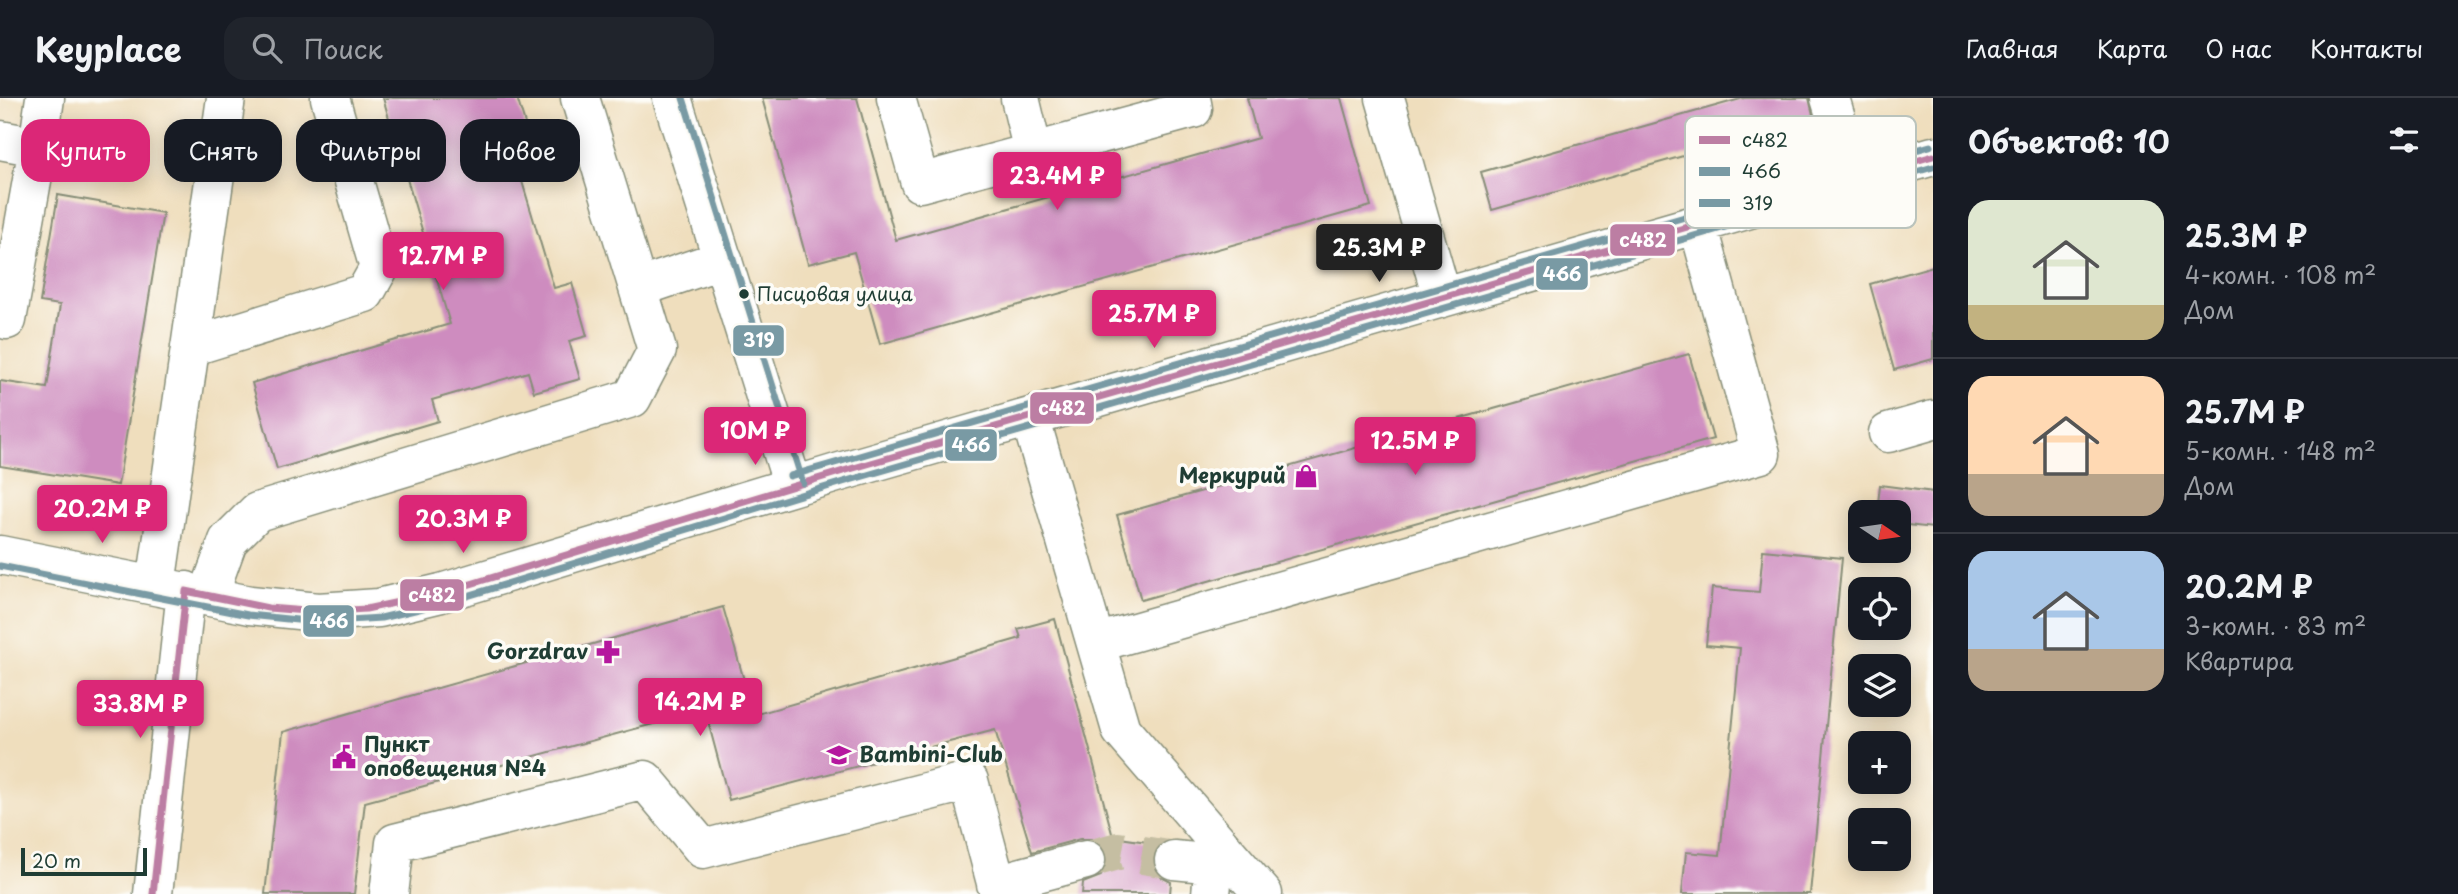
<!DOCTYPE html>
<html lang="ru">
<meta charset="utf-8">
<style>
:root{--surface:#171b24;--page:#20242c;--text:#f1f3f6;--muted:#9ea1a6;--line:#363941;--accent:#db2777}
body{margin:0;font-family:"Playpen Sans",sans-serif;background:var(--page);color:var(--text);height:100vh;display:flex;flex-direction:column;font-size:26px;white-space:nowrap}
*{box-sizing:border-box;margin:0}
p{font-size:23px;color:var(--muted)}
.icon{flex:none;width:38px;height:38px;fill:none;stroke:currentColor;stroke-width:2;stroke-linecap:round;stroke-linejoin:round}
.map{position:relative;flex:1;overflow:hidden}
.drawer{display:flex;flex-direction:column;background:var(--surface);width:525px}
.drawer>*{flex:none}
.top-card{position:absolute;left:21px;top:21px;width:665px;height:63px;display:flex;gap:14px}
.needle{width:46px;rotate:103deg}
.tools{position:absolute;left:1848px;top:402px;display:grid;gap:14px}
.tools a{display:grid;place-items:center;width:63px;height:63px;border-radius:14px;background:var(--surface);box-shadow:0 4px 18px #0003;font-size:35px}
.scale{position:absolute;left:21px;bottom:18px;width:126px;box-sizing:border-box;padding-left:7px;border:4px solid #1f3d34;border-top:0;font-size:19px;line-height:24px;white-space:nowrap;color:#1f3d34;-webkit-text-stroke:5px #fdfcf7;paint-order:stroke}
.price{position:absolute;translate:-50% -60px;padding:0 16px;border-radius:7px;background:var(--accent);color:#fff;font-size:23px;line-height:46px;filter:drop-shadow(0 2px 4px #0008)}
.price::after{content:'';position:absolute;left:50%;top:42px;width:21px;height:16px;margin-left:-10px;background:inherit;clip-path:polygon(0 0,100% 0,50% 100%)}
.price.current{background:#222;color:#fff}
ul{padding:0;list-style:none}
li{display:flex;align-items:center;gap:21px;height:175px;padding:0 35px}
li+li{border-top:2px solid var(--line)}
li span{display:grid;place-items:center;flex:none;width:196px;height:140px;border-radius:21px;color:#555}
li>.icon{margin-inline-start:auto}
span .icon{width:84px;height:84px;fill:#fffc;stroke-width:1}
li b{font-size:30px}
h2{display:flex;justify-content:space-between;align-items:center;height:84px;padding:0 35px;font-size:30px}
.pill{padding:0 24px;border-radius:21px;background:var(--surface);box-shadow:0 4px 18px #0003;font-size:24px;line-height:63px}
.pill.current{background:var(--accent);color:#fff}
header{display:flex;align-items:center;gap:42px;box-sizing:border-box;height:98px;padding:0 35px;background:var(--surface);border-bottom:2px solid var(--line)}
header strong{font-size:33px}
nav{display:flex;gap:38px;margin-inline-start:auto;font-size:24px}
.search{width:490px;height:63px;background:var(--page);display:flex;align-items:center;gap:18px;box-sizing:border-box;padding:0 24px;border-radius:21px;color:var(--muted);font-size:26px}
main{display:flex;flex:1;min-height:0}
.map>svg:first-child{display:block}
.building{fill:#ce8cbf}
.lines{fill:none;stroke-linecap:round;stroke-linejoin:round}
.minor-tunnel{stroke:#c5bea2;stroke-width:38;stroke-dasharray:38 19;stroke-linecap:butt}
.minor-casing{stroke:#878e78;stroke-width:41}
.minor{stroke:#fff;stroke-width:38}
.bus-1-casing{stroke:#fdfcf7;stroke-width:12}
.bus-2-casing{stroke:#fdfcf7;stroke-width:12}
.bus-3-casing{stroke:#fdfcf7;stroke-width:12}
.bus-1{stroke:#bc7ea3;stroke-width:7}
.bus-2{stroke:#799aa4;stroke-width:7}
.bus-3{stroke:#799aa4;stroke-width:7}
.bus-dot{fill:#1f3d34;stroke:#fdfcf7;stroke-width:2.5}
.labels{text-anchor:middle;stroke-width:7;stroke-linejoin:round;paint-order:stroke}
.bus-label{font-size:19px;fill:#1f3d34;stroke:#fdfcf7;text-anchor:start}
.poi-label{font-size:21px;font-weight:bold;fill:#1f3d34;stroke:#fdfcf7;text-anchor:end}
.key{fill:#fdfcf7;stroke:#bac3bc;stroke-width:2}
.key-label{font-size:19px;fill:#1f3d34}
.line-badge{stroke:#fdfcf7;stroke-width:2.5}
.badge-label{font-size:19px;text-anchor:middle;font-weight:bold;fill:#fff}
</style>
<header>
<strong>Keyplace</strong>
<div class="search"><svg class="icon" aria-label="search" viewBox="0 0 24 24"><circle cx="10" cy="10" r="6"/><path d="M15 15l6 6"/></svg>Поиск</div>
<nav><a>Главная</a><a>Карта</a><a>О нас</a><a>Контакты</a></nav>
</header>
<main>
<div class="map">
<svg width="1933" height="796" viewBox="0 0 1933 796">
<rect width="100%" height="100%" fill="#fdfcf7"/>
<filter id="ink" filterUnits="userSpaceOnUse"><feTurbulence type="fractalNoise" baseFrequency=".0143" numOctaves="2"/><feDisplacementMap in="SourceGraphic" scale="14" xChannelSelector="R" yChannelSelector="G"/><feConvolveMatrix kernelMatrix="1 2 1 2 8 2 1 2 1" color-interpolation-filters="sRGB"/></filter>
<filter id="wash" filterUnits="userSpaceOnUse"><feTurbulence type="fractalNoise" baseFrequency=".00686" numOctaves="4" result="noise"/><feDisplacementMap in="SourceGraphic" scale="28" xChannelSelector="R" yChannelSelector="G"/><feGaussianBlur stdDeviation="1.57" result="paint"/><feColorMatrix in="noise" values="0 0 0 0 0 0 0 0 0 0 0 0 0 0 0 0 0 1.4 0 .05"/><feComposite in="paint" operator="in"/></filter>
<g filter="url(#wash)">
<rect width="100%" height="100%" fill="#efdebd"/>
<g id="blocks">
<!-- building -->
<path class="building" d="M383 0H517L531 45 512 50 554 190 572 185 587 238 569 243 580 281 534 294 528 274 432 302 438 323 277 371 252 285 450 226Z
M762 0H857L896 142 1258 40 1247 0H1341L1371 108 880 246 854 154 808 166Z
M1744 0H1809L1814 21 1492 112 1481 74Z
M58 97 163 115 118 387 0 368V283L47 290 60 207 40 204Z
M1933 168V261L1894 272 1870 186Z
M1689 256 1713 341 1141 502 1117 417Z
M1880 387 1933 394V430L1899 426V415H1877Z
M1763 452 1842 460 1810 796H1682L1686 754 1720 757 1740 550 1706 547 1712 490 1759 494Z
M723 509 754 617 1021 540 1018 531 1055 521 1113 739 1161 746 1156 750 1152 759 1154 770 1161 779 1171 784 1170 796H1082L1083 785 1101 778 1107 767V757L1102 747 1092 741H1080L1032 754 995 632 729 702 705 612 365 704 354 796H265L283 634Z"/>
</g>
</g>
<g filter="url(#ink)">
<use href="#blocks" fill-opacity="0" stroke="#878e78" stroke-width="2"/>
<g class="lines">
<!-- minor-tunnel -->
<path class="minor-tunnel" d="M1086 762 1118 753 1174 762"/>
<!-- minor casing -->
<g class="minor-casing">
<path id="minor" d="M672 0 793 388
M896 0 920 85 1193 11 1191 0
M1020 0 1033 54
M1385 0 1442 199
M1830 0 1854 81
M0 42 38 49 7 222 0 220
M38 49 45 0
M638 190 723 161
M190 249 365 195 379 170 330 0
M1030 319 1121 632 1216 742 1211 796
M1888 335 1933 322
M0 457 250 507 318 514 379 510 441 495 840 374 1933 58
M156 487 226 0
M208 498 228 443 257 414 632 300 657 252 580 0
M1096 545 1761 356 1698 126
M1216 742 1263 796
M1174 762 1215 766
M996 786 1086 762
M153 796 186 493
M389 796 395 745 645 682 703 751 969 683 999 796"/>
</g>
<!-- minor -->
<use href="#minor" class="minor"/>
<!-- bus-1 casing -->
<g class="bus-1-casing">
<path id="bus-1" d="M186 493 268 510 319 514 366 511 441 495 840 374 1933 58
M153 796 186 493"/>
</g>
<!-- bus-2 casing -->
<g class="bus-2-casing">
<path id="bus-2" d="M0 468 248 517 317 524 381 520 444 505 843 384 1933 69"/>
</g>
<!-- bus-3 casing -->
<g class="bus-3-casing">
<path id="bus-3" d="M683 0 803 385
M790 378 1930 48"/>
</g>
<!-- bus-1 -->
<use href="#bus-1" class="bus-1"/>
<!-- bus-2 -->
<use href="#bus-2" class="bus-2"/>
<!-- bus-3 -->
<use href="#bus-3" class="bus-3"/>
</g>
</g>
<!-- icons -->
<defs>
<g id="shop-bare" transform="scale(1.89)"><path d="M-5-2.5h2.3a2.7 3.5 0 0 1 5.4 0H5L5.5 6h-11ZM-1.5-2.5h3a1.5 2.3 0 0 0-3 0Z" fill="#b5179e" stroke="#fdfcf7" stroke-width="2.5" paint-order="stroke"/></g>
<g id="pharmacy-bare" transform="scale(1.89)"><path d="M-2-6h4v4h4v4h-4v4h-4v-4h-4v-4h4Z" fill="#b5179e" stroke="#fdfcf7" stroke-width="2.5" paint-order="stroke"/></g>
<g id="school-bare" transform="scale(1.89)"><path d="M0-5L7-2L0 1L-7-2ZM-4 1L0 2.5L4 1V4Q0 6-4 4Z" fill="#b5179e" stroke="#fdfcf7" stroke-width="2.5" paint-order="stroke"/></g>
<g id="civic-bare" transform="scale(1.89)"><path d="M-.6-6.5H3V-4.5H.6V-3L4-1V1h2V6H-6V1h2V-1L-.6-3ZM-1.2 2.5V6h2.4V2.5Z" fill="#b5179e" stroke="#fdfcf7" stroke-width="2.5" paint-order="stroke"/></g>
</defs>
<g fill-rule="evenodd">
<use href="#shop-bare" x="1306" y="378"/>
<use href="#pharmacy-bare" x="608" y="554"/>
<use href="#school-bare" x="839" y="657"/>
<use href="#civic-bare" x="344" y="659"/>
</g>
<!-- markers -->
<circle class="bus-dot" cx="744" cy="196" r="6"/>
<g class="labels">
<!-- bus labels -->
<g class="bus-label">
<text x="757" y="203">Писцовая улица</text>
</g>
<!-- poi labels -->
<g class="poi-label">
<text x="1286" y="385">Меркурий</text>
<text x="588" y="561">Gorzdrav</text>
<text x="364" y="654" text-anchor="start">Пункт<tspan x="364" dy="24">оповещения №4</tspan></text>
<text x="859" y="664" text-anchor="start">Bambini-Club</text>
</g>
</g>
<!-- legend -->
<rect x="1685" y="18" width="231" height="112" rx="10" class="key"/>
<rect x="1699" y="38" width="31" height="8" fill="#bc7ea3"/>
<rect x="1699" y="69" width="31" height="9" fill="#799aa4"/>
<rect x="1699" y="101" width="31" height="8" fill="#799aa4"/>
<g class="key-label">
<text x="1742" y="49">с482</text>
<text x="1742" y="80">466</text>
<text x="1742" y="112">319</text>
</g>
<g class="line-badge">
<rect x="1609" y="125" width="67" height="34" rx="7" fill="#bc7ea3"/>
<rect x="1535" y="159" width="54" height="34" rx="7" fill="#799aa4"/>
<rect x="732" y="226" width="53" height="33" rx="7" fill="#799aa4"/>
<rect x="1029" y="293" width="66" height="34" rx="7" fill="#bc7ea3"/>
<rect x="944" y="330" width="54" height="34" rx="7" fill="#799aa4"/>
<rect x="399" y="480" width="66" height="34" rx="7" fill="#bc7ea3"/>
<rect x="302" y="506" width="53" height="34" rx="7" fill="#799aa4"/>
</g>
<g class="badge-label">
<text x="1643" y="149">с482</text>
<text x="1562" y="183">466</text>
<text x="759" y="249">319</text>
<text x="1062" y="317">с482</text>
<text x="971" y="354">466</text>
<text x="432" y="504">с482</text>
<text x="329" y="530">466</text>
</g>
</svg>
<div class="tools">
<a><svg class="needle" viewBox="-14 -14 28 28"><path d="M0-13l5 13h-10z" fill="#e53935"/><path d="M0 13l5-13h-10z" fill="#9ea1a6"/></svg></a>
<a><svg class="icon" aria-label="locate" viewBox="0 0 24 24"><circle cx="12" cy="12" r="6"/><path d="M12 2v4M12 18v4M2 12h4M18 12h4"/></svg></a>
<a><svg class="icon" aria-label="layers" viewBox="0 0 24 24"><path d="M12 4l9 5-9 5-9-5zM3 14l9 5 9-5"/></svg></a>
<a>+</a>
<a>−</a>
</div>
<div class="scale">20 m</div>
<b class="price" style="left:1057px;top:114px">23.4M ₽</b>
<b class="price current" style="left:1379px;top:186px">25.3M ₽</b>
<b class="price" style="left:443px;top:194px">12.7M ₽</b>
<b class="price" style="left:1154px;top:252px">25.7M ₽</b>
<b class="price" style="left:755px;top:369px">10M ₽</b>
<b class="price" style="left:1415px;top:379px">12.5M ₽</b>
<b class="price" style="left:102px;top:447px">20.2M ₽</b>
<b class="price" style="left:463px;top:457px">20.3M ₽</b>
<b class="price" style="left:700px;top:640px">14.2M ₽</b>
<b class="price" style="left:140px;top:642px">33.8M ₽</b>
<div class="top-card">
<a class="pill current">Купить</a>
<a class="pill">Снять</a>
<a class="pill">Фильтры</a>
<a class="pill">Новое</a>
</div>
</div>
<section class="drawer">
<h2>Объектов: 10<svg class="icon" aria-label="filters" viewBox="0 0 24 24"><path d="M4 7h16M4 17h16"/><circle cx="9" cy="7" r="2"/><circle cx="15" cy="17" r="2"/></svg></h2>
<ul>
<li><span style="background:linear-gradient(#dfe7d0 75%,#c2b280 0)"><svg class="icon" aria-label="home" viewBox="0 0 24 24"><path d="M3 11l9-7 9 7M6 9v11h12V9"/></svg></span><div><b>25.3M ₽</b><p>4-комн. · 108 m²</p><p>Дом</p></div></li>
<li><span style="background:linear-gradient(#ffd9b3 70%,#b9a48a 0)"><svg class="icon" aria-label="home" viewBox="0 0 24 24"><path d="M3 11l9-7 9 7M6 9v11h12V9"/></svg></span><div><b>25.7M ₽</b><p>5-комн. · 148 m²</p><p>Дом</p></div></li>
<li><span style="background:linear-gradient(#a9c7e8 70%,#b9a48a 0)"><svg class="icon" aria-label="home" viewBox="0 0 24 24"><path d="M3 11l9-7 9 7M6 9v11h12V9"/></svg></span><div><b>20.2M ₽</b><p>3-комн. · 83 m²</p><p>Квартира</p></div></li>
</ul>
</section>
</main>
